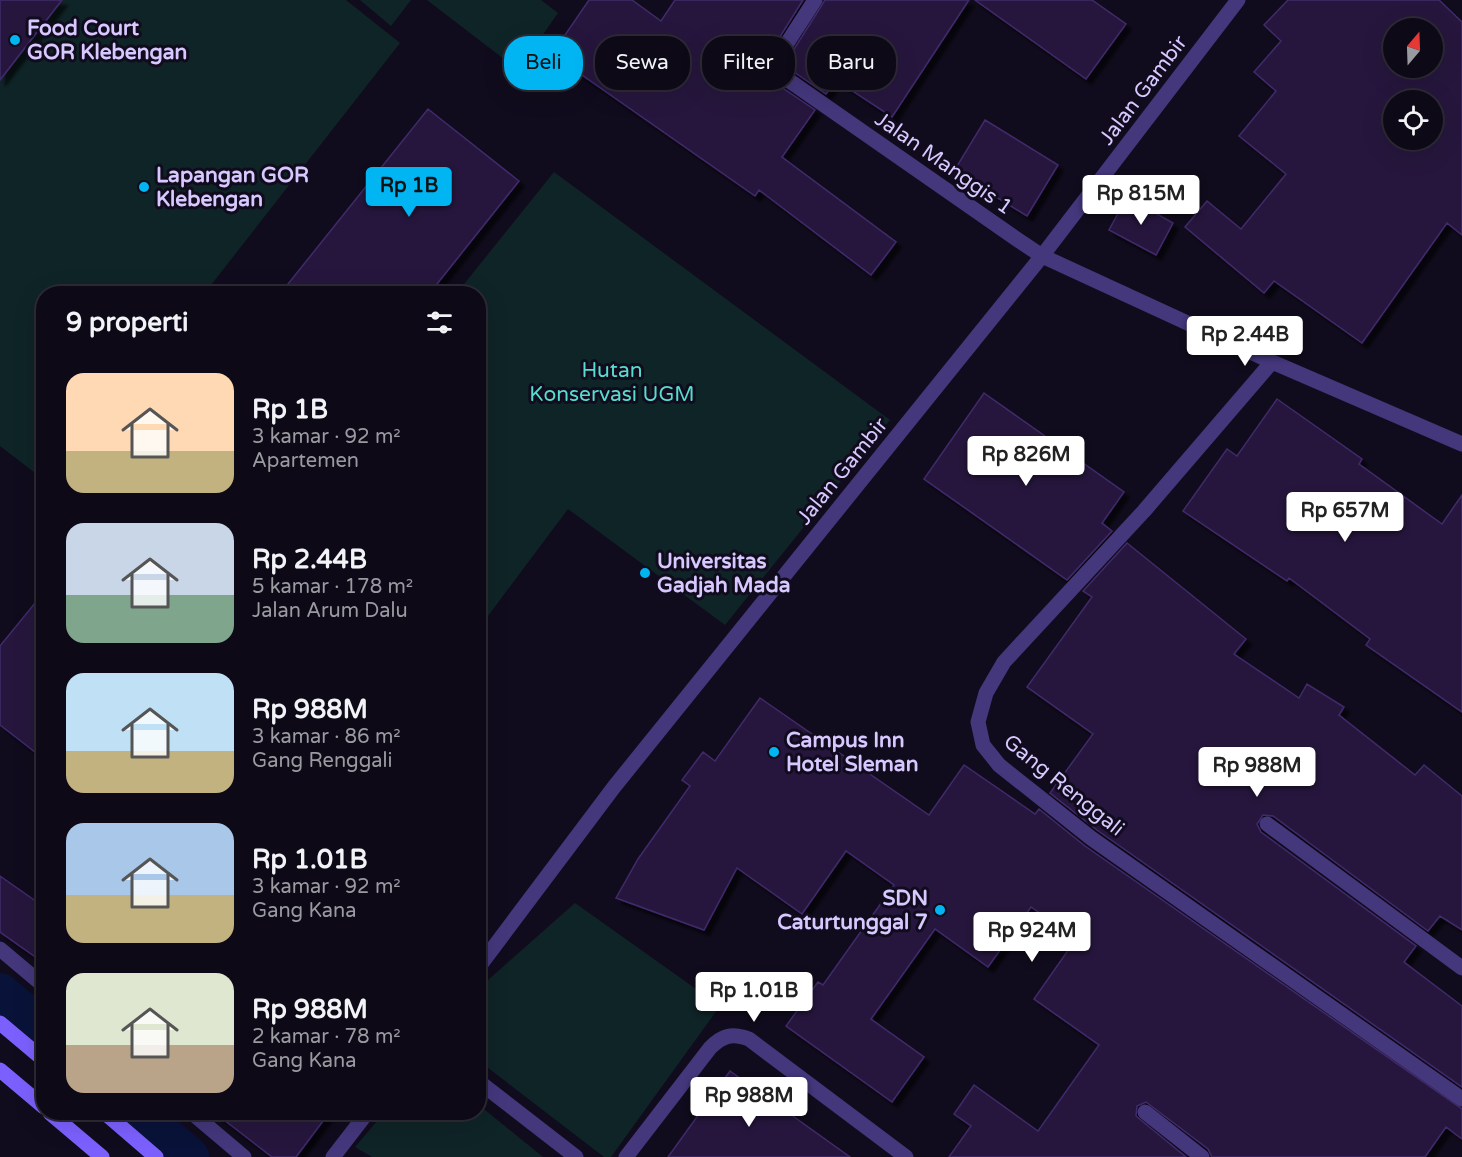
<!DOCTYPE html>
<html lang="id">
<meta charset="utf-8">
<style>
:root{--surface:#0d0916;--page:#16121f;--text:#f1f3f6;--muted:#9a9aa1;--line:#2d2a35;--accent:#01b5f2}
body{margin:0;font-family:"Varela Round",sans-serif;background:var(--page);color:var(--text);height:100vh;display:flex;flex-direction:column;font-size:22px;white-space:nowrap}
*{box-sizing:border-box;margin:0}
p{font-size:20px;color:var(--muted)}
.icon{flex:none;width:33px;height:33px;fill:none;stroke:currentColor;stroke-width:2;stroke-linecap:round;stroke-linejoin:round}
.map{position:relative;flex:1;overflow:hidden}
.drawer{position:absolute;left:36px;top:286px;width:450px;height:834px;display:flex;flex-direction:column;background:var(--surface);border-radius:24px;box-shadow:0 6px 24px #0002,0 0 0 2px var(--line)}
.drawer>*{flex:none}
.top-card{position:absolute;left:504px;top:36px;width:570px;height:54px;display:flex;gap:12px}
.needle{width:39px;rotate:19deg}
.fabs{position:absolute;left:1383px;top:18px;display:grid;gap:12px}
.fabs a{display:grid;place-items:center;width:60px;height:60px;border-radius:50%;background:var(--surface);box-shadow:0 6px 24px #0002,0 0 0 2px var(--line);font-size:30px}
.price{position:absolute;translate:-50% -51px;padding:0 14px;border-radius:6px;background:#fff;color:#222;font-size:20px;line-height:39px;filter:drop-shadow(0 2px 3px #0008)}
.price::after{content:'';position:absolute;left:50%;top:36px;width:18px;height:14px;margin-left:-9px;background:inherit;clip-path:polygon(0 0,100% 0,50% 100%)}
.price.selected{background:var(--accent);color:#111}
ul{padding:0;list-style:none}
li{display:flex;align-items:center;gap:18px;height:150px;padding:0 30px}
li span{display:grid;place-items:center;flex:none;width:168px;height:120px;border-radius:18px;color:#555}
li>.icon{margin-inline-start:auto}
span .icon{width:72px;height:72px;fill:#fffc;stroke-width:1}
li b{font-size:26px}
h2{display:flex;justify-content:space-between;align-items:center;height:72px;padding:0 30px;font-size:26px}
.pill{padding:0 21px;border-radius:24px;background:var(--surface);box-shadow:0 6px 24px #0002,0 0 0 2px var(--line);font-size:21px;line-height:54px}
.pill.selected{background:var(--accent);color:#111}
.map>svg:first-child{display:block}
.green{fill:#0f2427}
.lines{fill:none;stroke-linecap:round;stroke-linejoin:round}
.canal{stroke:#091339;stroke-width:40}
.building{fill:#25183e;stroke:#402a6a;stroke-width:1.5;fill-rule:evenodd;filter:url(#shadow)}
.minor{stroke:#44377c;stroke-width:15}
.secondary{stroke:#7c60fe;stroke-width:15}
.poi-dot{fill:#01b5f2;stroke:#110c1d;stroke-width:2}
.labels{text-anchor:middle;stroke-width:6;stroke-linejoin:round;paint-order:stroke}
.poi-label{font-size:21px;font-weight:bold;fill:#d7c8ff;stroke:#110c1d;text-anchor:start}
.street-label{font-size:21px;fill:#d7c8ff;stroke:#110c1d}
.park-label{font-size:21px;fill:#56ddd0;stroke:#110c1d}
</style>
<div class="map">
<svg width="1462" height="1157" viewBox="0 0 1462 1157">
<defs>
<filter id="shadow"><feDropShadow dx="5.5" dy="5.5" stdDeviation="1.5" flood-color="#0009"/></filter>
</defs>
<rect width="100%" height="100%" fill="#110c1d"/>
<!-- green -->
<path class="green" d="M62 0H346L400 43 204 294H44L43 479 0 446V80Z
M360 0H411L391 26Z
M427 0H541L558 13 518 70Z
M554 172 890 420 725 625 568 509 479 628 478 294H456Z
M575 903 720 1006 611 1157H604L479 1061V988Z
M479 1105 543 1157H372L355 1147 384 1113H478Z"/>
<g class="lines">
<!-- canal -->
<path class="canal" d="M0 993 44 1031
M138 1113 189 1157"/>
</g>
<!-- building -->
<path class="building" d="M0 0H62L0 80Z
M589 0H632L661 21 675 0H803L761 67 765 76 815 110 782 157 896 242 871 275 759 190 755 196 552 54Z
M825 0H969L892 117 836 80 826 94 784 65Z
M975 0H1092L1126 24 1086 79Z
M1288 0H1439L1462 22V235L1447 223 1362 343 1274 281 1264 293 1185 227 1207 201 1241 229 1286 174 1239 136 1276 91 1254 72 1281 41 1264 25ZM1394 28H1432V68H1394ZM1394 100H1432V140H1394Z
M428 109 519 181 429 294H280Z
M985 120 1058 165 1027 216 954 171Z
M1127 197 1173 223 1156 255 1109 230Z
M984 393 1124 492 1102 523 1112 531 1067 580 924 479Z
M1277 399 1362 459 1359 464 1442 524 1462 495V712L1366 645 1370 639 1289 578 1287 581 1183 511 1227 449 1237 456Z
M1127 543 1246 639 1234 654 1299 698 1307 684 1344 707 1339 715 1415 775 1424 765 1462 796V930L1440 916 1428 931 1273 816 1263 815 1257 824 1261 832 1416 946 1404 962 1462 1006V1087L1097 830 1050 793 1093 734 1027 687 1092 597 1083 591Z
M44 592V759L0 725V646Z
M760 698 929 815 964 765 1035 814 1039 809 1085 846 1462 1109V1139L1446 1127 1425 1157H1212L1208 1149 1146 1102 1137 1106 1136 1116 1186 1157H949L971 1126 954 1114 974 1085 1038 1131 1099 1045 1034 999 1076 939 1031 907 988 967 935 929 871 1019 924 1057 892 1102 786 1026 818 982 823 985 894 885 846 851 802 914 737 868 704 930 616 898 638 859 690 786 682 780 703 752 715 761Z
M0 876 44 907V963L0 932Z
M730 1071 850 1157H668Z
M215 1113H329L296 1157H272Z"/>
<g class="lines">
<!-- minor -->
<path class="minor" d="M815 0 771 68 1018 240 1042 256 1272 362 1462 444
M1272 362 1144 511 1004 662 986 693 978 722 983 745 999 765 1091 838 1462 1099
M1267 824 1462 968
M0 949 44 986
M478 968 614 787 1042 256 1238 0
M478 1081 576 1157
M1145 1112 1202 1157
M192 1113 244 1157
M333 1157 367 1113
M626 1157 710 1048C723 1035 732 1033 749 1039L906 1157"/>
<!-- secondary -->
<path class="secondary" d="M0 1023 44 1060
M0 1070 44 1107
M50 1113 102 1157
M105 1113 156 1157"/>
</g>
<!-- markers -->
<g class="poi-dot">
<circle cx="15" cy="40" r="6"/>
<circle cx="144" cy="187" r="6"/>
<circle cx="645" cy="573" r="6"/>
<circle cx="774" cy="752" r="6"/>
<circle cx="940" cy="910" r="6"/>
</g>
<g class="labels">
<!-- poi labels -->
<g class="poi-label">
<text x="27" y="35">Food Court<tspan x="27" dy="24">GOR Klebengan</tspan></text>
<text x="156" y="182">Lapangan GOR<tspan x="156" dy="24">Klebengan</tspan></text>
<text x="657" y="568">Universitas<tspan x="657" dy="24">Gadjah Mada</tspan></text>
<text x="786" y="747">Campus Inn<tspan x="786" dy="24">Hotel Sleman</tspan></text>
<text x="928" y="905" text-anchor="end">SDN<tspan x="928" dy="24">Caturtunggal 7</tspan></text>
</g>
<!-- street labels -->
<g class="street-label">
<text transform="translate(1143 90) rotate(-53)" y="7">Jalan Gambir</text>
<text transform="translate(944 163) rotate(35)" y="7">Jalan Manggis 1</text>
<text transform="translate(842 471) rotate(-51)" y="7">Jalan Gambir</text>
<text transform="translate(1064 785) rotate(39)" y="7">Gang Renggali</text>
</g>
<!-- park labels -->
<g class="park-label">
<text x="612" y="377">Hutan<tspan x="612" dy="24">Konservasi UGM</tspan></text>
</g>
</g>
</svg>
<div class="fabs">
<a><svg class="needle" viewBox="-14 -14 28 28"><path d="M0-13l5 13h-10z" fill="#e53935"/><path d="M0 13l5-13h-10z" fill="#9a9aa1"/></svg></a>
<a><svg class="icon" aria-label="locate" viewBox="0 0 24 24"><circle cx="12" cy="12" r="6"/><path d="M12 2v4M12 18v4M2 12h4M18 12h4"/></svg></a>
</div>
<b class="price selected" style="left:409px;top:218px">Rp 1B</b>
<b class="price" style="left:1141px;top:226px">Rp 815M</b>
<b class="price" style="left:1245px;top:367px">Rp 2.44B</b>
<b class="price" style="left:1026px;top:487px">Rp 826M</b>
<b class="price" style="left:1345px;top:543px">Rp 657M</b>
<b class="price" style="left:1257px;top:798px">Rp 988M</b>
<b class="price" style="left:1032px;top:963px">Rp 924M</b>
<b class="price" style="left:754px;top:1023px">Rp 1.01B</b>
<b class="price" style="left:749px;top:1128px">Rp 988M</b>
<div class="top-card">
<a class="pill selected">Beli</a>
<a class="pill">Sewa</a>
<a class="pill">Filter</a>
<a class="pill">Baru</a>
</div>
<section class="drawer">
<h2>9 properti<svg class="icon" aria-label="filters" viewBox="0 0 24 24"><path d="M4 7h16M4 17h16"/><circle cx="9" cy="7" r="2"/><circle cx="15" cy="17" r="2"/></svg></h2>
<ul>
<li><span style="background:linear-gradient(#ffd9b3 65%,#c2b280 0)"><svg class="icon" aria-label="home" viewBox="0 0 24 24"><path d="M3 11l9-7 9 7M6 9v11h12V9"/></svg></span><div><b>Rp 1B</b><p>3 kamar · 92 m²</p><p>Apartemen</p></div></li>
<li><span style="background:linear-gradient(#c9d6e8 60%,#7fa58c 0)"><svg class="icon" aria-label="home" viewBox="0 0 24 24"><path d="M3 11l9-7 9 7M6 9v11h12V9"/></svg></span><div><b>Rp 2.44B</b><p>5 kamar · 178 m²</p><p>Jalan Arum Dalu</p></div></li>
<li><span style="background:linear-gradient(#bfe0f5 65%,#c2b280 0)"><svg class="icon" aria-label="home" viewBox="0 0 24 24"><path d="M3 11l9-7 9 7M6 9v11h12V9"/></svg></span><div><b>Rp 988M</b><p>3 kamar · 86 m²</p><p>Gang Renggali</p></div></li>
<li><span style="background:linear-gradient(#a9c7e8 60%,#c2b280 0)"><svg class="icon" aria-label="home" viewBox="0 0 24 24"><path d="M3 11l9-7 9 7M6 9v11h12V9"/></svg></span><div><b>Rp 1.01B</b><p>3 kamar · 92 m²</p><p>Gang Kana</p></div></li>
<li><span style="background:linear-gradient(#dfe7d0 60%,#b9a48a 0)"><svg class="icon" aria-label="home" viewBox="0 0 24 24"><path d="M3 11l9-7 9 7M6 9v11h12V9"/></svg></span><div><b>Rp 988M</b><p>2 kamar · 78 m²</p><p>Gang Kana</p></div></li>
</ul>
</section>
</div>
